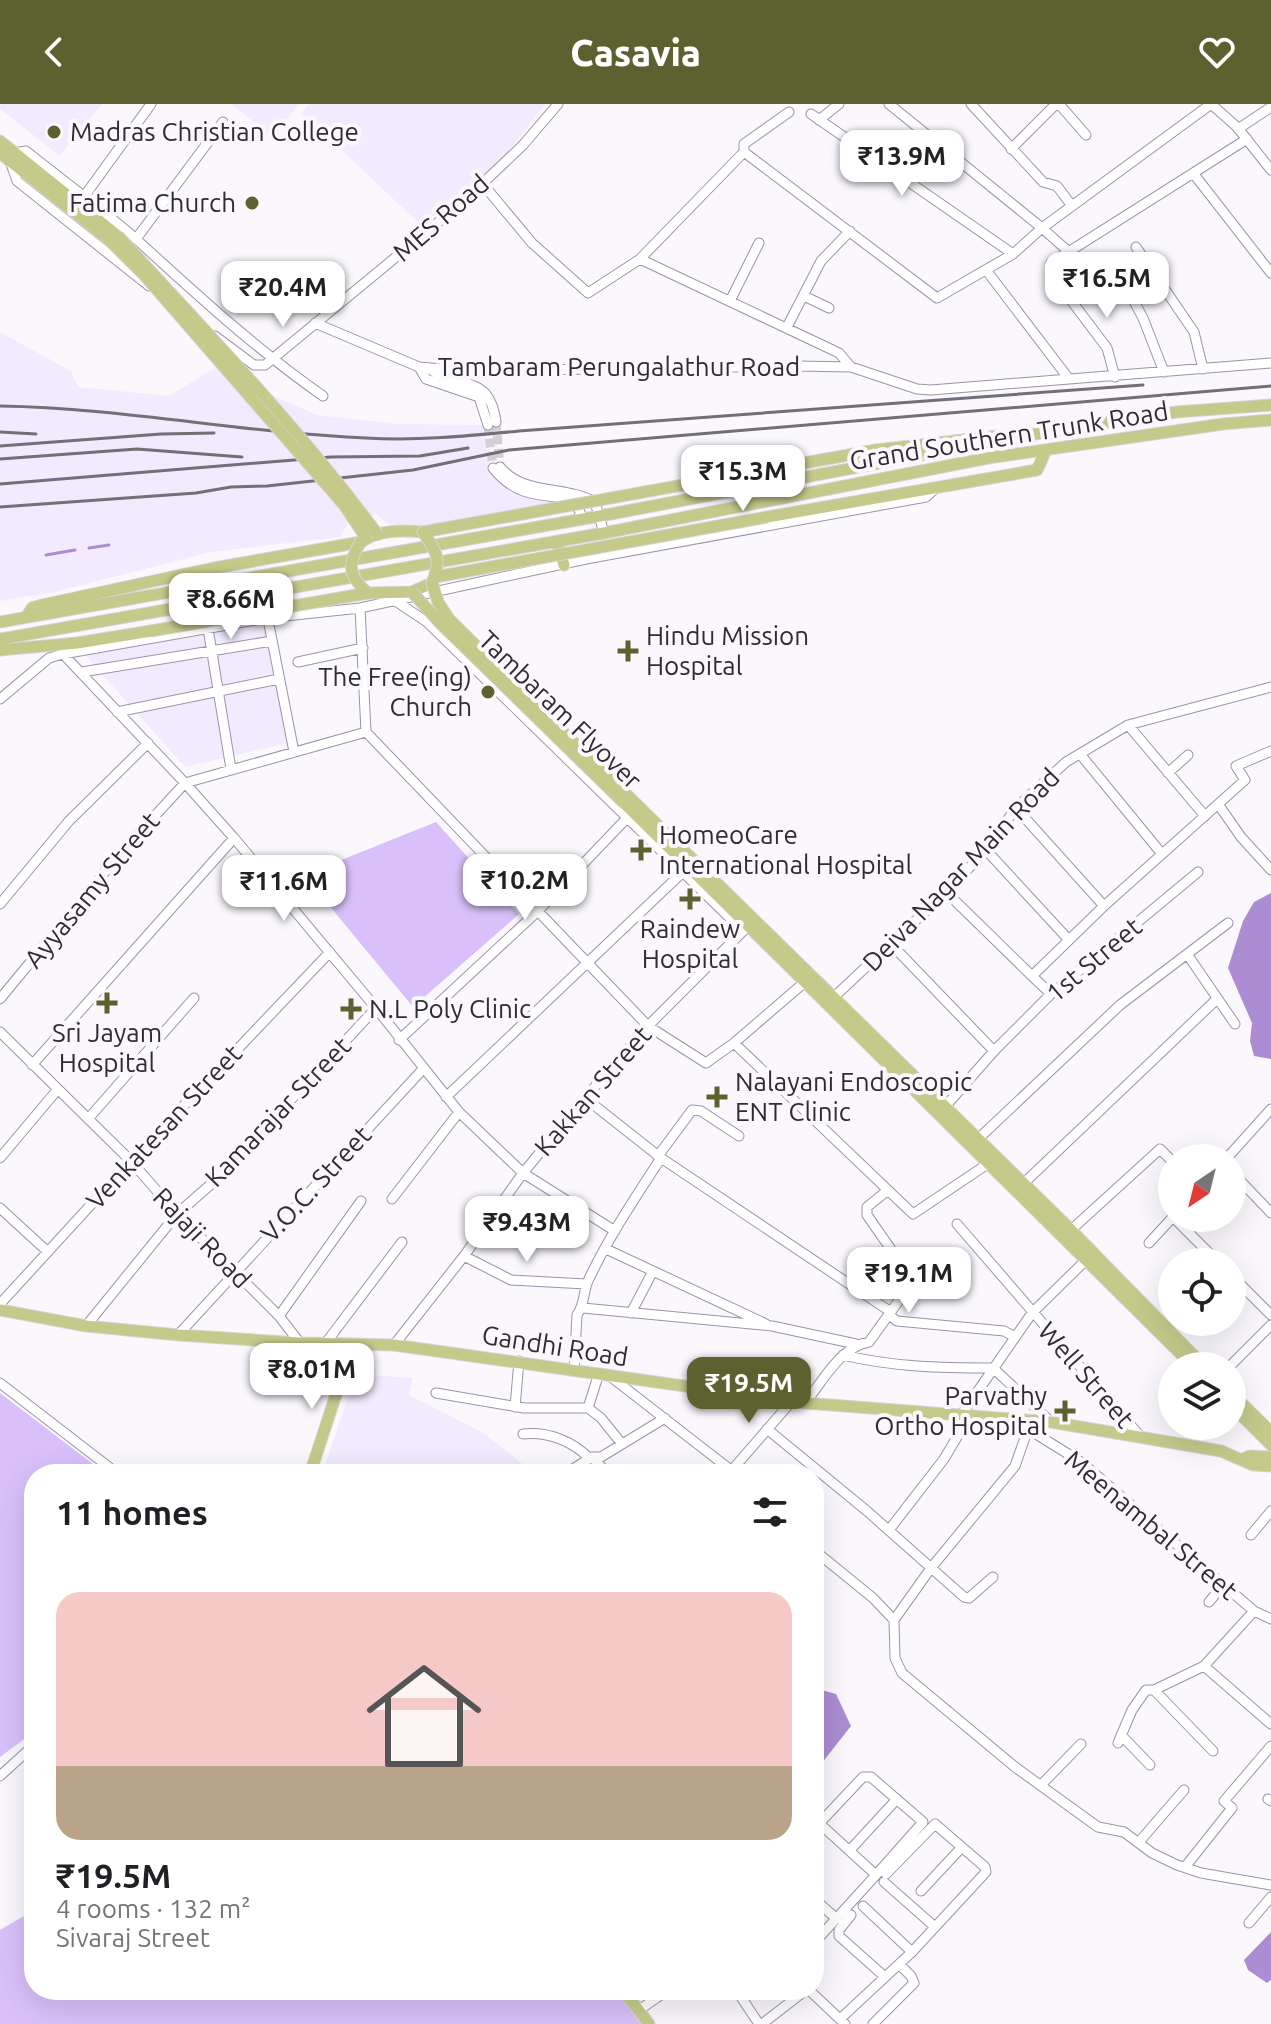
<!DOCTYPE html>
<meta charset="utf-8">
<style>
:root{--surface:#fff;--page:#f2f2f2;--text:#202124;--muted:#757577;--accent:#5d612f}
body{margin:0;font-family:Ubuntu,sans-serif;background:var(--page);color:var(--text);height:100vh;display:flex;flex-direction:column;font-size:30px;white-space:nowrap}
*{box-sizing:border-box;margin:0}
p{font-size:26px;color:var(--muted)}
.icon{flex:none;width:44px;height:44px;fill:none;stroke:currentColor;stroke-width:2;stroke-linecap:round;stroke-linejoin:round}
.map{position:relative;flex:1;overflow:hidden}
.side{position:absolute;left:24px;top:1360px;width:800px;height:536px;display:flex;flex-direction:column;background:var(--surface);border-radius:32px;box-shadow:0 8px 32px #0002}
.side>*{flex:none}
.needle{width:52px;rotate:215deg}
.tools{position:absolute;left:1158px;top:1040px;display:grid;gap:16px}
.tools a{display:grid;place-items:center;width:88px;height:88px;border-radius:50%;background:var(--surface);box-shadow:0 8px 32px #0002;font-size:40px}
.price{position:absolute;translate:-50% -68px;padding:0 18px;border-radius:16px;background:#fff;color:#222;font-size:26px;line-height:52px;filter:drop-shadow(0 2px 4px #0008)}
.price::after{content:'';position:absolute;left:50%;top:48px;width:24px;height:18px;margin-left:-12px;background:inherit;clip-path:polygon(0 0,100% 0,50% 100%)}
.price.on{background:var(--accent);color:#fff}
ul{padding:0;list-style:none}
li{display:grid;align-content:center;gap:16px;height:424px;padding:0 32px}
li span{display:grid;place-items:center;height:248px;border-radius:24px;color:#555}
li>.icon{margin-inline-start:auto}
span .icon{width:144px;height:144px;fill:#fffc;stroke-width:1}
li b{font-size:34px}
h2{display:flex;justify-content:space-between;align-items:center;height:96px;padding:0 32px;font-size:34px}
header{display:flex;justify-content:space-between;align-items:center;height:104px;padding:0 32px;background:var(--accent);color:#fff;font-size:36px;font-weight:800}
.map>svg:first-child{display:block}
.built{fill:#f2eafe}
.green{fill:#d9c0fa}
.water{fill:#ac8dd3}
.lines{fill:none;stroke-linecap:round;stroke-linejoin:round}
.stream{stroke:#ac8dd3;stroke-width:3}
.minor-tunnel{stroke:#d2cfd5;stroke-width:9;stroke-dasharray:9 4.5;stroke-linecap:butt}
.minor-casing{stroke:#9d92ab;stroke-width:11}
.major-casing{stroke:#d6d5d7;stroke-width:13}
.minor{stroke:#fff;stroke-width:9}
.major{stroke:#c5ca8b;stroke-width:11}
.rail{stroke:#726f76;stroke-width:3}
.major-bridge-casing{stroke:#d6d5d7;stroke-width:13;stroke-linecap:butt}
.major-bridge{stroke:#c5ca8b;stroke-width:11}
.poi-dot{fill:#5d612f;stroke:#faf8fd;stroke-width:3}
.labels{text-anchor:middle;stroke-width:8;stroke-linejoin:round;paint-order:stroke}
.poi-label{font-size:26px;fill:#302c35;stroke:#faf8fd;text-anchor:start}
.street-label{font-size:26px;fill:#302c35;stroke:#faf8fd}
</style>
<header><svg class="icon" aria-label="back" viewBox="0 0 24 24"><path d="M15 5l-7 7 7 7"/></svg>Casavia<svg class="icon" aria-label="heart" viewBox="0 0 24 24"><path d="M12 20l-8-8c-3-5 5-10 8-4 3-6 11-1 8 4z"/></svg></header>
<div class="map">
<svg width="1271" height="1920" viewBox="0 0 1271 1920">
<rect width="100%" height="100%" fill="#faf8fd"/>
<!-- built -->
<path class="built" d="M0 0H102L60 52 0 5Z
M231 0H299L272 33Z
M309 0H545L505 52 482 74 421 121 302 9Z
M0 228 71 267 78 283 169 292 228 256 253 278 274 292 317 311 399 320 485 321 489 362 493 372 508 384 568 396 422 422H391L376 410 349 418 340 433 211 448 54 488 0 497Z
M264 518 289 639 185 663 85 551Z
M356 1270 413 1274 409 1291 484 1329 535 1370H322Z"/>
<!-- green -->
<path class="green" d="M436 718 519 810 413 903 304 771Z
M0 1289 106 1370H34V1628L0 1653Z
M34 1806V1886H616L641 1920H0V1826Z"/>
<!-- water -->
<path class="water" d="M1271 789V955L1254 952 1250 937 1252 919 1228 864 1243 817 1254 798Z
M814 1584 836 1590 851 1622 814 1669Z
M1271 1828V1876L1267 1879 1248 1866 1244 1856Z"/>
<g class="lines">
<!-- stream -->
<path class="stream" d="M89 444 109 441
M46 451 75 446"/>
<!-- minor-tunnel -->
<path class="minor-tunnel" d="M496 318 500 363
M488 321 493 364"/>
<!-- minor casing -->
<g class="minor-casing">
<path id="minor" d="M971 0 1043 78 1057 82 1072 102 1042 124 1069 148
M1059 0 1086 31
M1211 0 1237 23 1271 66
M811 10 1013 150
M819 16 839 0
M1238 25 1271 3
M1011 45 1056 0
M744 48V40L789 8
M13 49 26 47C62 76 101 104 136 135 196 190 256 245 323 292
M10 57 17 77 149 182
M1193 69 1271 169
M482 79 532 139 588 189 640 155
M83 94 151 0
M1072 102 1211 0
M136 135 223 18
M1136 143 1194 228 1203 265
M1051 159 1247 35
M986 166 1069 275
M1058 179 1107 244 1115 273
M1129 188 1143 214 1164 268
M804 192 829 204
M730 197 759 139
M315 219 419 263 465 267 797 262 851 263 917 285 931 286 1271 259
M787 223 821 157 850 127
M215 232 254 261H265L464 97 523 41 558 0
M419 263 426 275 479 293 488 321
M851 263 839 249 640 155 744 48 937 194 1013 150 1042 124 889 0
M431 266C461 287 489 268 496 318
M500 363C524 392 565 381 595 398L604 429
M493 364C516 393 540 391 574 395L583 415
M263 490 294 648
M394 496 427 518 734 818 748 822
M204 500 231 665
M360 504 366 628 648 922 706 959 734 939 806 877
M63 550 185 679 234 734 376 904 459 1008 523 1069 615 1127
M298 558 363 544
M82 568 272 537
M0 595 49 554 63 550 267 514 360 504 586 455 926 393 935 385
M117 608 279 575
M1128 621 1205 712
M1080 650 1162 750
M1168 669 1188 651
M1218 700 1241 733 1271 766
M1016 704 1104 802
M986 746 1069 836
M946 788 1032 872
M0 800 69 717 148 639
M891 840 994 947
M1187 850 1235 920
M1051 890 1032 872 1104 802 1245 676 1236 662 1271 647
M834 893 946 788 986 746 1016 704 1066 658 1128 621 1271 583
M0 895 118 752 185 679 366 628
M0 928 131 1057 177 1110 279 1212 300 1239
M399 936 538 807 627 714
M734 939 913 1110 989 1059
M32 961 234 734
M446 993 684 767
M585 994 661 1054 891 1208
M943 1005 994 947 1051 890 1198 768
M88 1015 194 894
M978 1035 1120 901 1228 819
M658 1052 692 1006 701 1007 739 1032
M0 1054 58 985
M1227 1054 1271 1005
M1232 1068 1271 1109
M1023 1080 1217 895
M392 1095 459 1008
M0 1104 48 1148
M1174 1114 1218 1158
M957 1120 1140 1332
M1071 1126 1160 1045 1172 1057
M1149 1139 1172 1114
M606 1145 766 1220
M464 1152 511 1176 586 1180
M1232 1172 1271 1211
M0 1200 131 1057 330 848
M583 1204 772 1222 856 1240
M631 1209 653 1167
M889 1211 897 1217 1004 1227 1015 1233
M279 1212 361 1097
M86 1222 177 1110 218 1074 376 904
M178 1231 423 965
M325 1240 402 1138
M394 1241 464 1152 523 1069 585 994 648 922 748 822
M843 1251C893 1263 941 1264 993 1264L1051 1318
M1230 1262 1271 1221
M574 1267 577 1211C585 1200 583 1188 588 1177 608 1134 635 1094 661 1054
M611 1273 736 1370
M0 1279 118 1370
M436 1289 524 1304H588L601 1314 622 1340
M805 1299C823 1277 840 1243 869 1238L913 1177 867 1111V1103L888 1086
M515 1303 519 1257
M588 1304 598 1272
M962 1310 1032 1209 1087 1155
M1007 1316 1028 1325 1081 1358 1254 1507 1271 1515
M767 1325 867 1407 964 1493 969 1494 993 1473
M523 1330C547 1327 573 1337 590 1355
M592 1353 608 1370
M732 1366 791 1298
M565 1370 592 1353H601L665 1314
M889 1426 944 1355 970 1311
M1251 1431 1271 1407
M814 1446 873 1494 894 1516 895 1554 902 1569 1015 1663 1098 1723 1124 1728 1152 1749 1177 1761 1201 1769 1271 1781
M1209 1498 1223 1481
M894 1516 931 1464 1015 1362 1028 1325
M1204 1562 1271 1620
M1154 1586 1213 1647
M1121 1631 1150 1661
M1118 1639 1132 1606 1146 1586H1154L1204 1562 1254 1507
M0 1672 34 1641
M1041 1681 1081 1640
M1268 1695 1271 1697
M814 1725 863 1673H871L923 1718 876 1771
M1139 1738 1184 1686
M850 1746 897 1695
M1185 1763 1232 1704 1224 1697 1271 1642
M884 1778 935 1823
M921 1787 962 1743
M814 1795 837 1815
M863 1802 912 1848
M851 1811 839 1826V1832L885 1873
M1249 1819 1271 1793
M814 1839 876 1771 819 1719
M809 1886 845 1920
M741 1893 759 1920
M639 1906 668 1886
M840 1915 912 1848 986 1768 985 1763 935 1720 886 1770
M762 1920 806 1886
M873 1920 914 1879 911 1872 899 1860"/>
</g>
<!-- major casing -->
<g class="major-casing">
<path id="major" d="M0 37 118 132
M0 49 108 135
M876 346 998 332
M767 413 1037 366 1046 346
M558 442 564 461
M368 489 412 488 432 479
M27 512 32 504 42 501 214 464 361 438C377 426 404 426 423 428
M0 518 600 412 1022 332 1176 308 1271 301
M0 535 604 429 988 354 1223 320 1271 316
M0 546 77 539 151 527
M629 693 1067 1122 1204 1262
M624 699 1193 1262
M0 1206 86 1222 178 1231 300 1239 394 1241 805 1299 1051 1318 1221 1347 1253 1361 1271 1362
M1232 1290 1271 1328
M1232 1302 1271 1341
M1243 1355 1250 1352 1271 1353
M310 1370 343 1269C342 1255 337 1248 325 1240
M623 1886 649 1920"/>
</g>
<!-- minor -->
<use href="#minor" class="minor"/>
<!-- major -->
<use href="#major" class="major"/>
<!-- rail -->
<path class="rail" d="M0 302C123 304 244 329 366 334 418 337 468 332 519 327L1143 281
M0 328 36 330
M0 342 161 330 214 329
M0 355 137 345 242 353
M0 380 331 353 420 352 468 344
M0 403 196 389 231 383 267 382 413 366 509 346 1271 282"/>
<!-- major-bridge casing -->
<g class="major-bridge-casing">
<path id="major-bridge" d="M118 132C207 229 300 325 378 431
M108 135 145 172 344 401 366 434
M361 438C346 460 349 473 368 489
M435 473 767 413
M412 488 439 518 624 699
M151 527 368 489
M629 693 449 515 438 498 432 479C442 455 437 449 423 428L876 346"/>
</g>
<!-- major-bridge -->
<use href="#major-bridge" class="major-bridge"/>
</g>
<!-- markers -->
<g class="poi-dot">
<circle cx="54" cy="28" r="8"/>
<circle cx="252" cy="99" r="8"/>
<path d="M624 535h8v8h8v8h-8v8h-8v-8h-8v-8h8z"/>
<circle cx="488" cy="588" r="8"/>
<path d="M637 734h8v8h8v8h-8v8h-8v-8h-8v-8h8z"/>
<path d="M686 783h8v8h8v8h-8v8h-8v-8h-8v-8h8z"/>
<path d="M103 887h8v8h8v8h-8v8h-8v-8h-8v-8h8z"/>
<path d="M347 893h8v8h8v8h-8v8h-8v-8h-8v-8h8z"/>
<path d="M713 981h8v8h8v8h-8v8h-8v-8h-8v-8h8z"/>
<path d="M1061 1295h8v8h8v8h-8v8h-8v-8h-8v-8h8z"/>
</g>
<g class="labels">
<!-- poi labels -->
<g class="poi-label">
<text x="70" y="37">Madras Christian College</text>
<text x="236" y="108" text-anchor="end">Fatima Church</text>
<text x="646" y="541">Hindu Mission<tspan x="646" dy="30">Hospital</tspan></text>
<text x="472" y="582" text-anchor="end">The Free(ing)<tspan x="472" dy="30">Church</tspan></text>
<text x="659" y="740">HomeoCare<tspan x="659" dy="30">International Hospital</tspan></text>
<text x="690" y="834" text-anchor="middle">Raindew<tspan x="690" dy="30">Hospital</tspan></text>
<text x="369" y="914">N.L Poly Clinic</text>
<text x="107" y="938" text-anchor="middle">Sri Jayam<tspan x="107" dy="30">Hospital</tspan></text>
<text x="735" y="987">Nalayani Endoscopic<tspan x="735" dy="30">ENT Clinic</tspan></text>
<text x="1047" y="1301" text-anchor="end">Parvathy<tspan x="1047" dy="30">Ortho Hospital</tspan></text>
</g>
<!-- street labels -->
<g class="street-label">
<text transform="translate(441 114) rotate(-41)" y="9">MES Road</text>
<text x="619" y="272">Tambaram Perungalathur Road</text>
<text transform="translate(1009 332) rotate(-9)" y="9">Grand Southern Trunk Road</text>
<text transform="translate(560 606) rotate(44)" y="9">Tambaram Flyover</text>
<text transform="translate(961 766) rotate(-46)" y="9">Deiva Nagar Main Road</text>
<text transform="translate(92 786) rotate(-50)" y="9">Ayyasamy Street</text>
<text transform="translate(1094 856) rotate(-40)" y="9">1st Street</text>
<text transform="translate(593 987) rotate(-49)" y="9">Kakkan Street</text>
<text transform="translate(278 1008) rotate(-46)" y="9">Kamarajar Street</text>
<text transform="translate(164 1023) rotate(-47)" y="9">Venkatesan Street</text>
<text transform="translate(316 1080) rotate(-47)" y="9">V.O.C. Street</text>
<text transform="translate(202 1134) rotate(46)" y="9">Rajaji Road</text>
<text transform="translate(555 1242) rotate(9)" y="9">Gandhi Road</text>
<text transform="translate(1086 1271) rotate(49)" y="9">Well Street</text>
<text transform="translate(1151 1421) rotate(40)" y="9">Meenambal Street</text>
</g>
</g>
</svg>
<div class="tools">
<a><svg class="needle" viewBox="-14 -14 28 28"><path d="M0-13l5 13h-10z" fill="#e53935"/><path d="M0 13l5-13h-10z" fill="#757577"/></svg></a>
<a><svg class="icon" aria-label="locate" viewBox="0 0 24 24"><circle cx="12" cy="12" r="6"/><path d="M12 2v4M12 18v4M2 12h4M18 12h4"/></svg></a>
<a><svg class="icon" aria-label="layers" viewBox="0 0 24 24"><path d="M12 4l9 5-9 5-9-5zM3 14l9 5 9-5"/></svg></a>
</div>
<b class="price" style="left:902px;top:94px">₹13.9M</b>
<b class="price" style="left:1107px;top:216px">₹16.5M</b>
<b class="price" style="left:283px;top:225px">₹20.4M</b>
<b class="price" style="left:743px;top:409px">₹15.3M</b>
<b class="price" style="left:231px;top:537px">₹8.66M</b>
<b class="price" style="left:525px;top:818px">₹10.2M</b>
<b class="price" style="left:284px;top:819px">₹11.6M</b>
<b class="price" style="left:527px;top:1160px">₹9.43M</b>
<b class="price" style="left:909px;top:1211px">₹19.1M</b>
<b class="price" style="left:312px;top:1307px">₹8.01M</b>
<b class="price on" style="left:749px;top:1321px">₹19.5M</b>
<section class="side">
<h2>11 homes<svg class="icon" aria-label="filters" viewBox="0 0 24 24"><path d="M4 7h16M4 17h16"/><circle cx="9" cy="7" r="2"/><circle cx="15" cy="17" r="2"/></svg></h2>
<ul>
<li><span style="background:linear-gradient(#f6c9c9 70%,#b9a48a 0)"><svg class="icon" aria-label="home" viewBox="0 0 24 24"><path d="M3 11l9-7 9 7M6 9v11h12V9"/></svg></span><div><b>₹19.5M</b><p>4 rooms · 132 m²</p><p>Sivaraj Street</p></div></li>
</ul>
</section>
</div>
